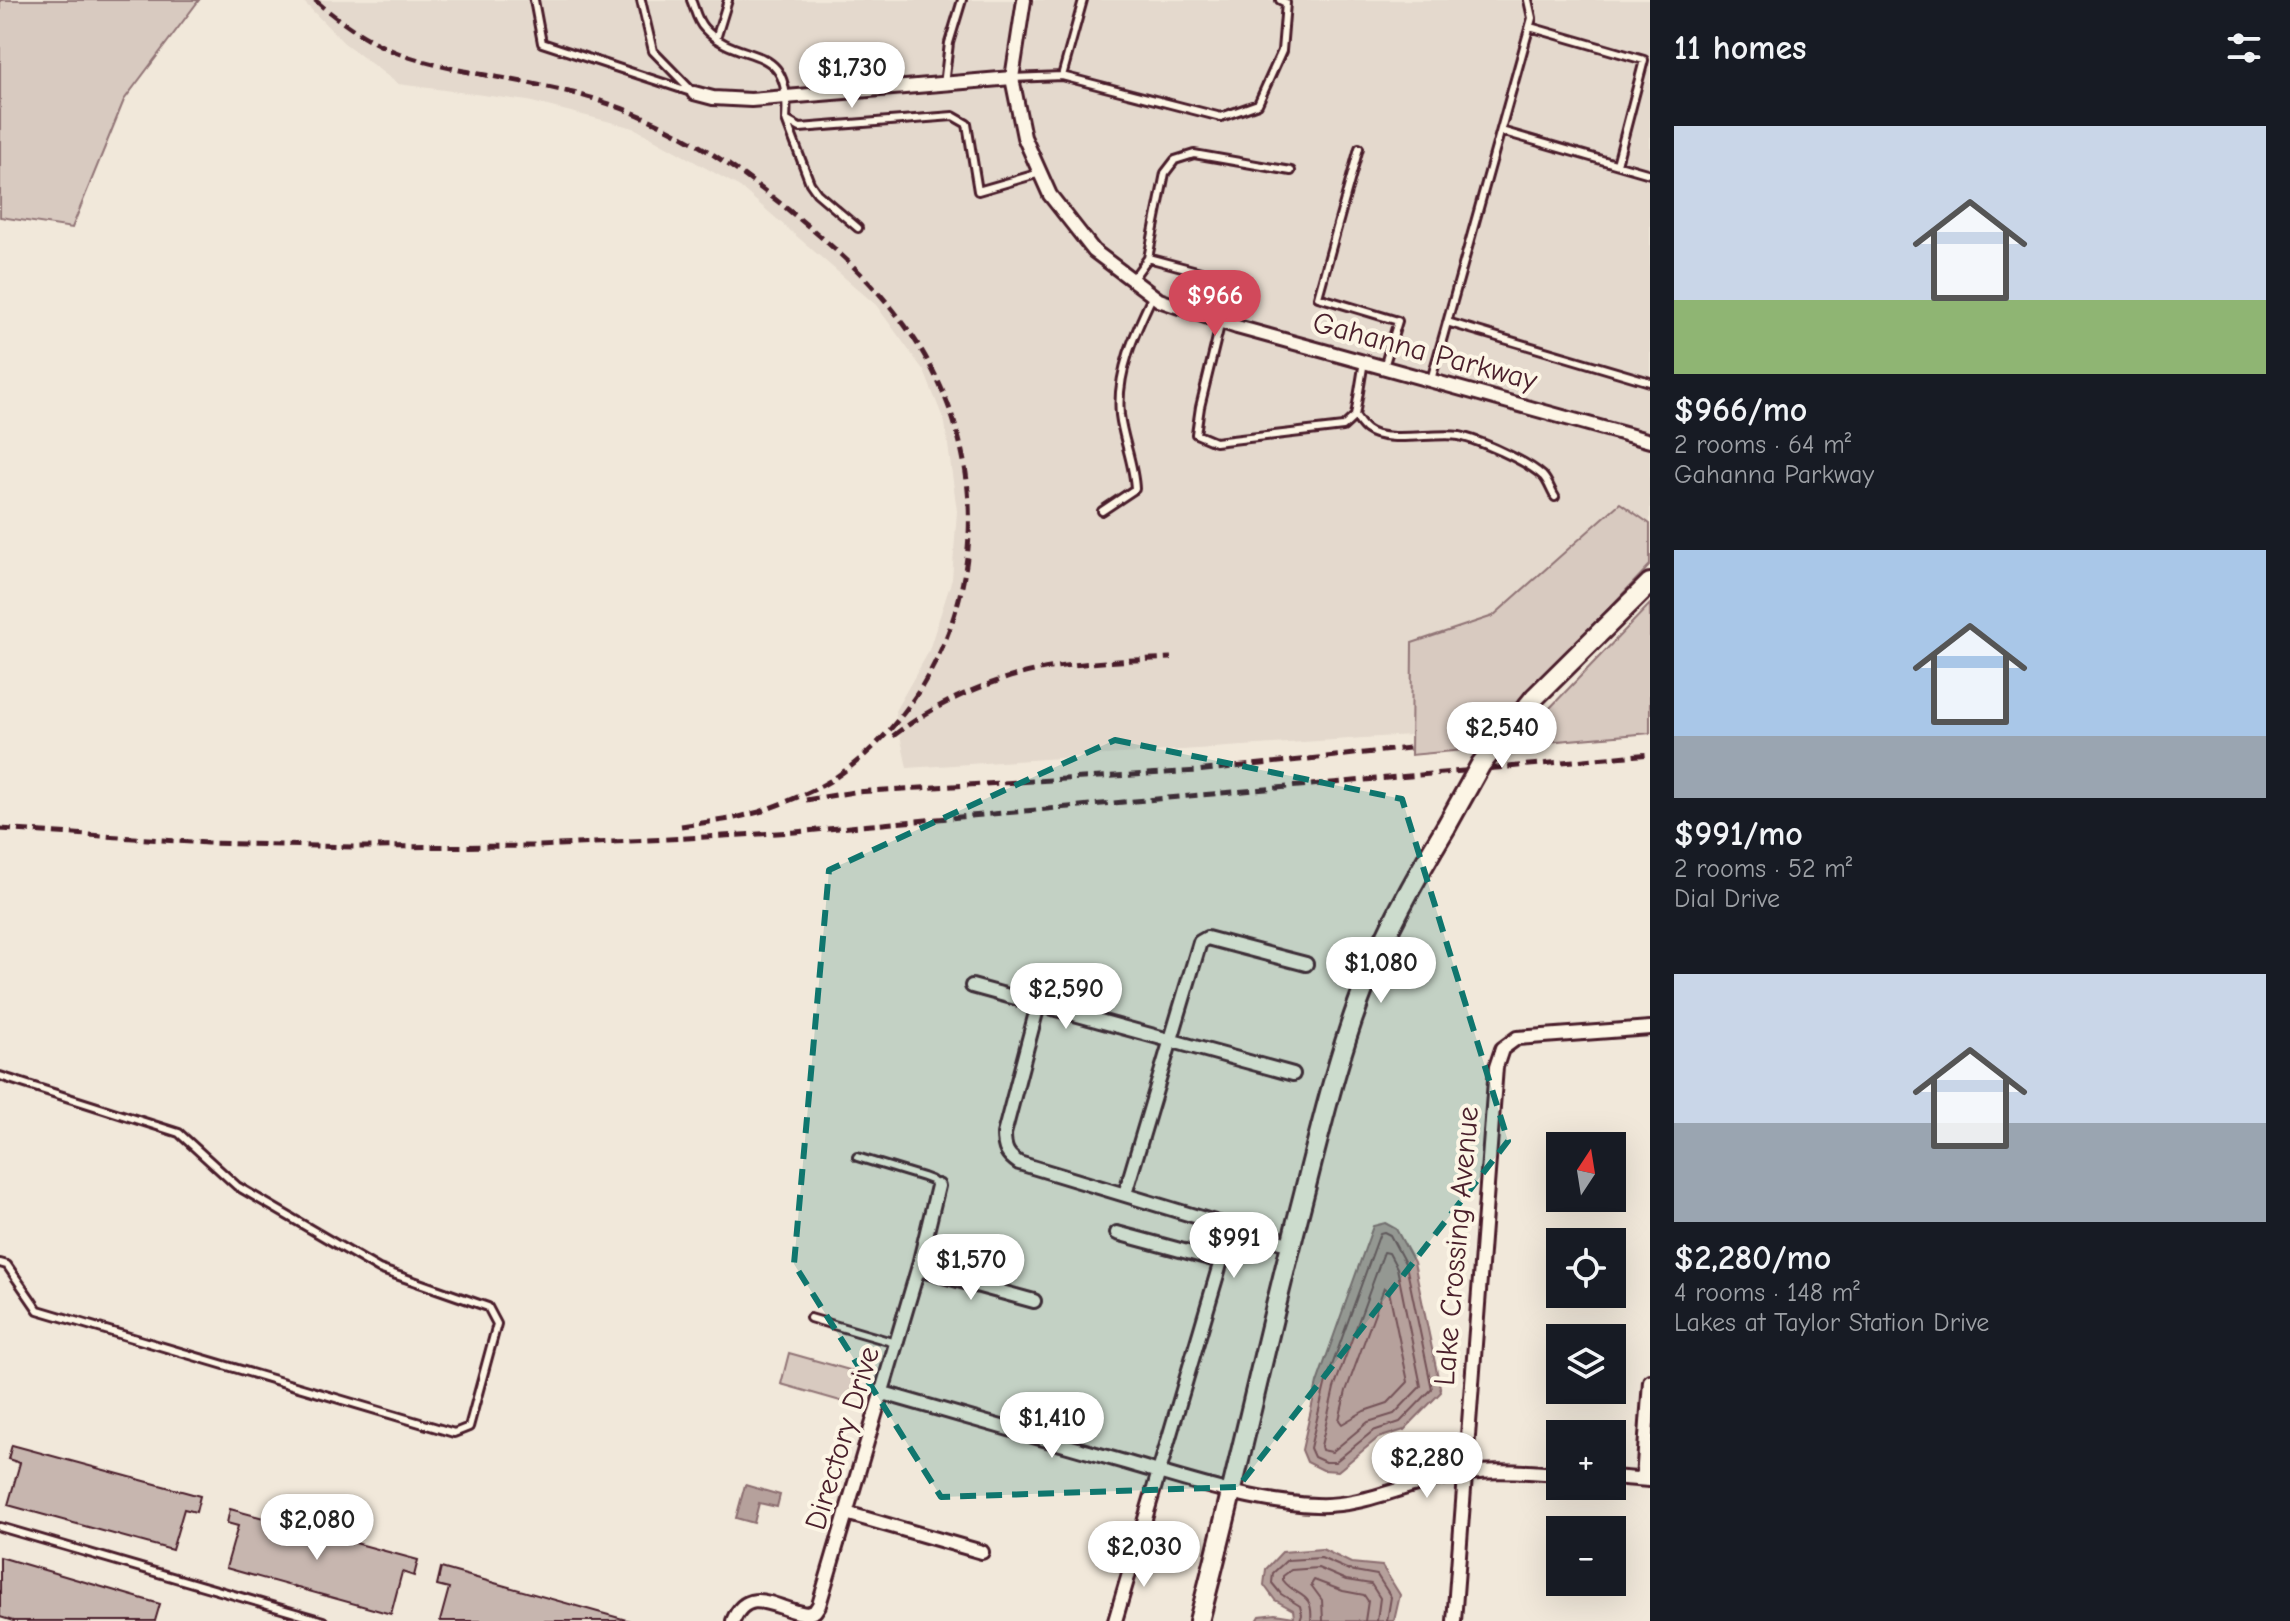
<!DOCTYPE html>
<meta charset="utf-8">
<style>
:root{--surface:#171b24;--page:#20242c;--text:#f1f3f6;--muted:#9ea1a6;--accent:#d1495b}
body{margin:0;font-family:"Comic Neue",sans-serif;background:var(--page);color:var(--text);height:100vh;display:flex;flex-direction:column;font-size:30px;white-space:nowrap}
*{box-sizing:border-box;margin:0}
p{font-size:26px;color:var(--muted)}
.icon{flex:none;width:44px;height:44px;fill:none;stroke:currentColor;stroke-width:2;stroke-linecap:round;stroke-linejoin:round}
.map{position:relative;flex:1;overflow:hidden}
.drawer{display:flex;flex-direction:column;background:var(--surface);width:640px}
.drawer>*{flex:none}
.needle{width:52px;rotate:12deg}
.fabs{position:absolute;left:1546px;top:1132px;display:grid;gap:16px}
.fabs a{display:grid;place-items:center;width:80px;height:80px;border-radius:0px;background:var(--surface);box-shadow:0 8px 32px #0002;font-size:40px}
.price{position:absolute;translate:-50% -68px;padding:0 18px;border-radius:28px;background:#fff;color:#222;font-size:26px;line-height:52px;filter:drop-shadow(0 2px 4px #0008)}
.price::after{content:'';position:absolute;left:50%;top:48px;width:24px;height:18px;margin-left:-12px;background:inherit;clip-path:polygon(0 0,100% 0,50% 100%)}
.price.on{background:var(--accent);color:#fff}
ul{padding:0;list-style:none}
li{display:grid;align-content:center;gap:16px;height:424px;padding:0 24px}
li span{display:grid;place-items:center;height:248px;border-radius:0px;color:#555}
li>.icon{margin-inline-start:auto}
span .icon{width:144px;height:144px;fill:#fffc;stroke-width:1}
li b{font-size:34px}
h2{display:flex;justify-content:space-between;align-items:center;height:96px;padding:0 24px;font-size:34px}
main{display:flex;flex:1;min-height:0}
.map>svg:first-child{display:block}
.built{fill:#e4d9cd}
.green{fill:#d8cac0;stroke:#917476;stroke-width:2}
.water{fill:#b6a19c;stroke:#8b6d6f;stroke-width:2}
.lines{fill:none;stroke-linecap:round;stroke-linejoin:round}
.shore{stroke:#755358;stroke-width:2}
.building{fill:#c7b6af;stroke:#4a1f2b;stroke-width:2}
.lane-casing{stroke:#4a1f2b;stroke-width:12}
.street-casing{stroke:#4a1f2b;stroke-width:18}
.secondary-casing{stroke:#4a1f2b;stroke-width:24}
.lane{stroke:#fcf5e5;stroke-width:6}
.street{stroke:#fcf5e5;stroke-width:12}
.secondary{stroke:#fcf5e5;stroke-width:18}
.rail{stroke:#4a1f2b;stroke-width:5;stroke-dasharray:12 6;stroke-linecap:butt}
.secondary-bridge-casing{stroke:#4a1f2b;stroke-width:24;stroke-linecap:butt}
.secondary-bridge{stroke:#fcf5e5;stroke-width:18}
.marked{fill:#0f766e;fill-opacity:0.2;stroke:#0f766e;stroke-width:6;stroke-dasharray:16 10;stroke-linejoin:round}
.labels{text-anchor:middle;stroke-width:8;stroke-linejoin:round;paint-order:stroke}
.street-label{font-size:30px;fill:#4a1f2b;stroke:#fcf5e5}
</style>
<main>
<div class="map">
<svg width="1650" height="1621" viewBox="0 0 1650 1621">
<rect width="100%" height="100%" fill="#f1e8da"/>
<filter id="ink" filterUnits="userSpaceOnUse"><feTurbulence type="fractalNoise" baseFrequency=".0125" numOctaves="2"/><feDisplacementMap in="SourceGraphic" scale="16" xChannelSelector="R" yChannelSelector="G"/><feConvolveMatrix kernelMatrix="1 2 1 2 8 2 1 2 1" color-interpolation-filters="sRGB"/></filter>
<g filter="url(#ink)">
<!-- built -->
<path class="built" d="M302 0H1650V524L1620 504 1493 616 1412 643 1410 735 907 768 895 711 928 653 952 579 957 511 945 423 924 371 876 305 740 187 634 128 528 101 398 84 343 42Z"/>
<!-- green -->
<path class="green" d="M0 0H199L124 100 72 228 0 217Z
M1620 503 1650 524V565L1526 696 1485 748 1411 755 1412 643 1493 616Z
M1650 604V733L1522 744 1548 710Z
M789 1353 860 1373 851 1404 781 1384Z"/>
<!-- water -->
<path class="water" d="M1385 1223 1396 1229 1414 1262 1441 1392 1404 1430 1378 1438 1338 1471 1323 1470 1307 1462 1302 1450 1317 1383 1373 1226Z
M745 1485 780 1495 777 1507 759 1503 754 1523 736 1518Z
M1322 1549 1351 1563 1382 1566 1400 1595 1394 1621H1257L1260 1616 1275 1614 1294 1617 1293 1610 1275 1600 1264 1585 1266 1569 1282 1552Z"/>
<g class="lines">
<!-- shore -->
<path class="shore" d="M1380 1233 1384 1232 1390 1235 1406 1265 1432 1389 1400 1422 1373 1431 1335 1462H1325L1314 1457 1310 1448 1325 1385Z
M1384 1252 1389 1253 1397 1268 1421 1386 1394 1414 1368 1422 1332 1452 1322 1450 1321 1446 1334 1388Z
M1384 1288 1389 1291 1408 1382 1388 1403 1364 1411 1342 1424 1339 1420 1346 1391Z
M1300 1621 1302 1615 1300 1606 1281 1594 1272 1583 1273 1573 1287 1560 1321 1558 1349 1570 1377 1575 1391 1597 1387 1621
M1311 1621C1314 1591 1296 1598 1283 1580V1576L1291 1570 1318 1568 1346 1580 1371 1584 1380 1598 1377 1621
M1323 1621 1322 1600 1311 1585 1314 1580 1343 1591 1364 1595 1368 1601 1365 1621"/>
</g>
<!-- building -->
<path class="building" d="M12 1445 200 1496 196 1512 184 1509 172 1550 8 1505 20 1463 8 1459Z
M230 1509 418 1560 414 1576 402 1572 391 1614 226 1568 238 1526 227 1523Z
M0 1557 160 1604 155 1621H13L0 1617Z
M441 1568 630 1621H440L449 1588 437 1585Z"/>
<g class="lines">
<!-- lane casing -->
<g class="lane-casing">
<path id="lane" d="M534 0 542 43 694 93
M641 0 653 51 691 90
M691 0C695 9 697 21 704 28 740 68 792 36 786 120L800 128 953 116 967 124 978 191 1040 173
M1530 27 1644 60 1617 164
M716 39 728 0
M1062 76 1083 0
M1012 78 1062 76 1221 117 1258 104 1282 51 1286 3 1280 0
M944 85 949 43 962 0
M786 120 810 183 817 193 858 228
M1501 131 1650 174
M1359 148 1318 297 1398 321 1384 367
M1148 258 1242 283
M1132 280 1148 258 1165 173 1175 160 1194 154 1291 171
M1221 321 1200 407 1196 434 1215 442 1343 427 1355 416 1364 361
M1447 322 1650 382
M1431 380 1532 18 1528 0
M1355 416C1358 420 1362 427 1367 430 1385 444 1435 432 1459 436 1479 440 1527 461 1543 476 1548 481 1551 491 1555 497
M1102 511 1135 489C1134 464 1123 440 1120 415 1116 373 1135 332 1153 295
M0 1076 179 1133 237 1186 379 1269 488 1307 497 1324 469 1427 454 1433 38 1310 7 1265 0 1263
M857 1157 923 1177 931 1180 938 1186
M810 1318 895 1343
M0 1527 323 1621"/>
</g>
<!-- street casing -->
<g class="street-casing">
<path id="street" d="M1024 0 1012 78 1024 137 1050 195 1094 251 1159 300 1237 327 1650 441
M694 93 713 98 751 100 1012 78
M972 986 1293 1074
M1038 1005 1004 1134C1004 1149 1007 1155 1019 1163L1291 1245
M1125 1194 1200 942 1207 938 1306 964
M918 1269 1034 1301
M883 1393C964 1416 1046 1440 1128 1463 1187 1480 1255 1503 1316 1505 1360 1507 1398 1487 1440 1478 1482 1468 1517 1471 1560 1474
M1612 1477 1649 1480
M1643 1479 1650 1381
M846 1513 982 1552
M733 1621C749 1582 780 1612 808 1614L815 1611 819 1605 918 1269 938 1186
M1115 1621 1221 1261 1117 1233
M1454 1621 1496 1067 1502 1049 1517 1038 1650 1028"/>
</g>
<!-- secondary casing -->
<g class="secondary-casing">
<path id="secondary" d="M1535 697 1650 583
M1199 1621C1234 1488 1263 1354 1297 1221 1318 1140 1337 1055 1368 977 1389 925 1417 875 1446 827"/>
</g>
<!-- lane -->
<use href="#lane" class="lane"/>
<!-- street -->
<use href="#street" class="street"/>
<!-- secondary -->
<use href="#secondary" class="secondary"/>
<!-- rail -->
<path class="rail" d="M315 0C335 18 359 35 384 47 409 59 437 65 464 71 515 81 567 88 615 106 682 129 737 168 791 212 878 282 945 353 965 467 971 503 971 540 964 576 949 658 901 736 830 781 808 794 783 803 759 812
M893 736C944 697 1009 671 1073 665 1105 661 1138 660 1171 658
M806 800 854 792 1197 771 1410 748
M681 826 731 819 767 810
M0 829 207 843 355 847 540 846 795 832 1650 754"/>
<!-- secondary-bridge casing -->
<g class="secondary-bridge-casing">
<path id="secondary-bridge" d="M1446 827 1481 764 1535 697"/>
</g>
<!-- secondary-bridge -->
<use href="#secondary-bridge" class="secondary-bridge"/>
</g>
</g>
<!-- marked area -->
<path class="marked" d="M1115 740 1402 799 1508 1141 1238 1487 941 1497 794 1264 829 870Z"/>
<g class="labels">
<!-- street labels -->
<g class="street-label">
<text transform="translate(1425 351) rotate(15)" y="10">Gahanna Parkway</text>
<text transform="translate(1456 1246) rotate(-85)" y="10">Lake Crossing Avenue</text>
<text transform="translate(842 1438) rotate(-73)" y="10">Directory Drive</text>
</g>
</g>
</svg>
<div class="fabs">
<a><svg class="needle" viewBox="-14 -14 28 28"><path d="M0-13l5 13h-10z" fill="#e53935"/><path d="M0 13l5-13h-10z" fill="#9ea1a6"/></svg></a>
<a><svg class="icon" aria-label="locate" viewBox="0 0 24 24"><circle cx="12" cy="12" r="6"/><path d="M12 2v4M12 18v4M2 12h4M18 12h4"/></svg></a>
<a><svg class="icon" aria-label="layers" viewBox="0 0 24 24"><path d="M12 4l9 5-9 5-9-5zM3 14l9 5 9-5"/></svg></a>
<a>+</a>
<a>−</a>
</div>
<b class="price" style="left:852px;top:110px">$1,730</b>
<b class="price on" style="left:1215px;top:338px">$966</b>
<b class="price" style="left:1502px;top:770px">$2,540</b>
<b class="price" style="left:1381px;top:1005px">$1,080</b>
<b class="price" style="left:1066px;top:1031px">$2,590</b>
<b class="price" style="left:1234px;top:1280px">$991</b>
<b class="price" style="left:971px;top:1302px">$1,570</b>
<b class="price" style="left:1052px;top:1460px">$1,410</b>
<b class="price" style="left:1427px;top:1500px">$2,280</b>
<b class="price" style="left:317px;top:1562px">$2,080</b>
<b class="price" style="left:1144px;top:1589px">$2,030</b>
</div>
<section class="drawer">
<h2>11 homes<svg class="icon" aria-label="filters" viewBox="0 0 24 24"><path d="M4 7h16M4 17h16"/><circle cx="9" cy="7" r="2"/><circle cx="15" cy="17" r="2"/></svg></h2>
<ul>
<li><span style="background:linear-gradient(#c9d6e8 70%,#8fb573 0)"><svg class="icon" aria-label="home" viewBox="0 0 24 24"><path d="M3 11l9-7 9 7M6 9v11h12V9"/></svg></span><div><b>$966/mo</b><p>2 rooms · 64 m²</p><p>Gahanna Parkway</p></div></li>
<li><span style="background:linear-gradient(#a9c7e8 75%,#9aa5b1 0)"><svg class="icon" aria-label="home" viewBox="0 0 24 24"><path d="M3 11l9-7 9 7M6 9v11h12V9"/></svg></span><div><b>$991/mo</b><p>2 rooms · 52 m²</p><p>Dial Drive</p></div></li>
<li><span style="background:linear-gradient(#c9d6e8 60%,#9aa5b1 0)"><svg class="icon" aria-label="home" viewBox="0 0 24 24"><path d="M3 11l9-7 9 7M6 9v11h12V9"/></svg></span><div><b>$2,280/mo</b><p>4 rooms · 148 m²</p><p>Lakes at Taylor Station Drive</p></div></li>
</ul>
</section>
</main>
